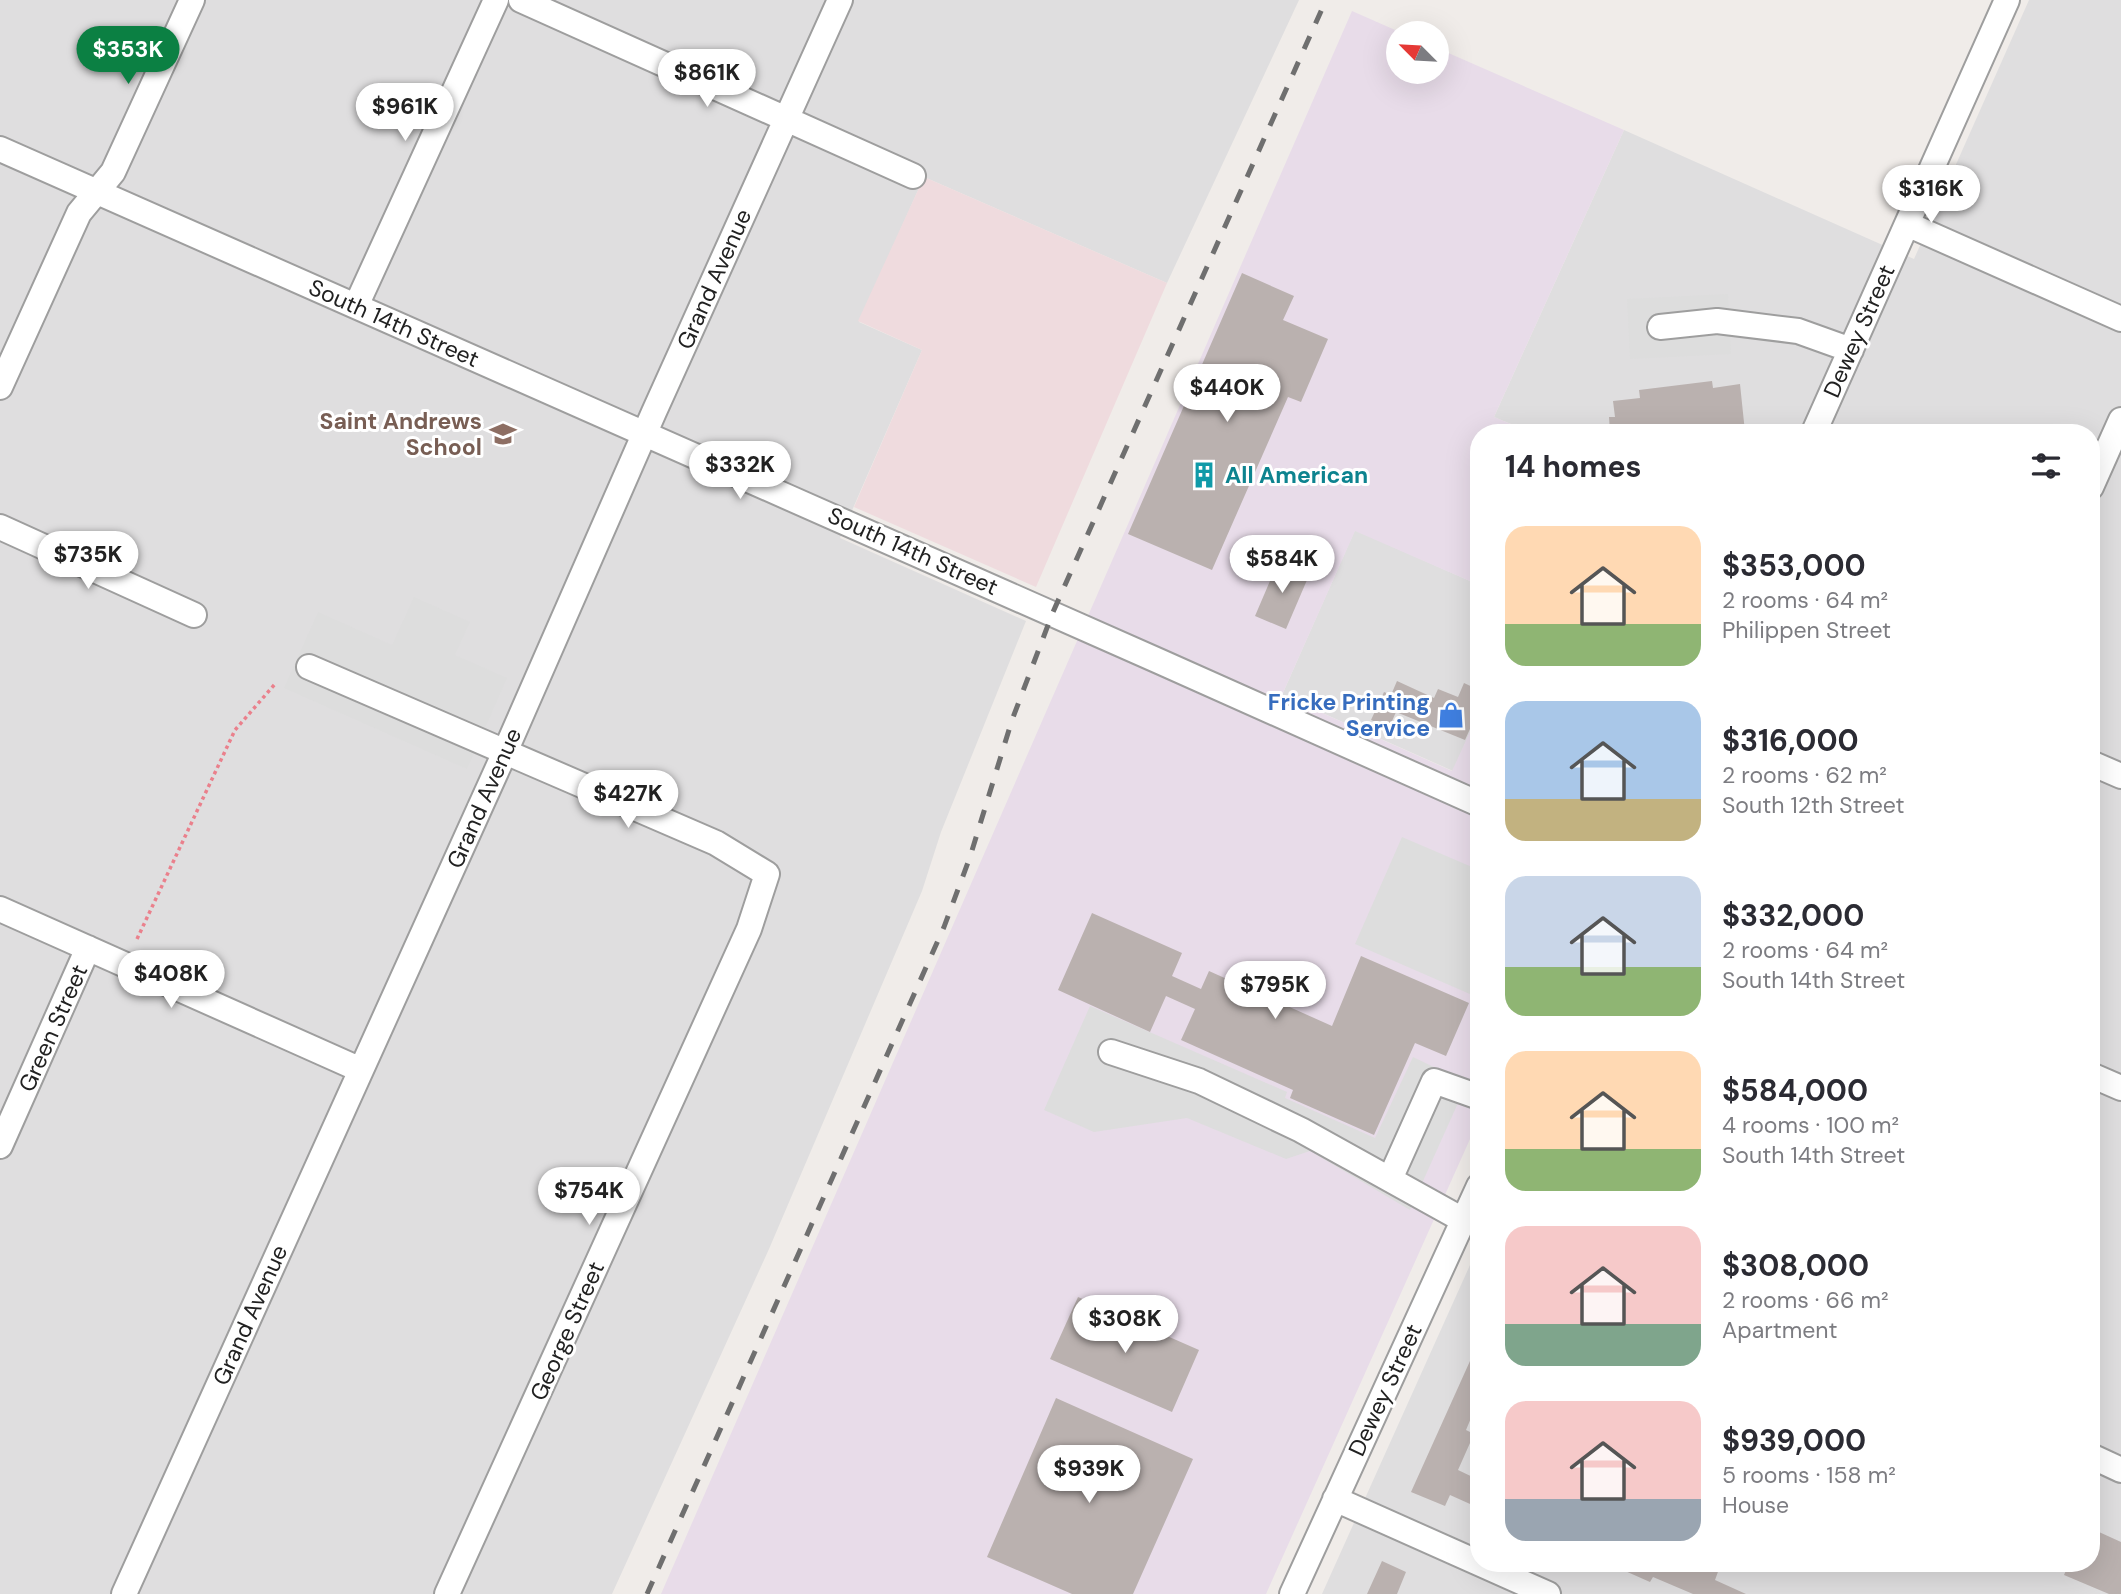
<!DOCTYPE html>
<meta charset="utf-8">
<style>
:root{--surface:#fff;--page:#f7f7f7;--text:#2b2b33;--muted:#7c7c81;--accent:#0b8043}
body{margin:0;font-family:"DM Sans",sans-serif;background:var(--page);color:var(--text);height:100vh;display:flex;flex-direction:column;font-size:26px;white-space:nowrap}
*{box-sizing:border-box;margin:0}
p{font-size:23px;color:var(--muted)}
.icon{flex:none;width:38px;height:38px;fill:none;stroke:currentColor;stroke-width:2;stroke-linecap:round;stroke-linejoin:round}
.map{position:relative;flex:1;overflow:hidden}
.details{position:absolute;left:1470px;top:424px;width:630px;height:1148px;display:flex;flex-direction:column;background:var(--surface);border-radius:28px;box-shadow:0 7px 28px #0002}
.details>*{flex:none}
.needle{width:46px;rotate:294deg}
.tools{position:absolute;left:1386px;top:21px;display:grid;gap:14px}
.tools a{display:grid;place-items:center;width:63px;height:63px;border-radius:50%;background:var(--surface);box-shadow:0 7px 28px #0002;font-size:35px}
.price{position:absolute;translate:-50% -60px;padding:0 16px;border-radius:24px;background:#fff;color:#222;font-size:23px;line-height:46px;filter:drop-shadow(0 2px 4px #0008)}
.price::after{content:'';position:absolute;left:50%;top:42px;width:21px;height:16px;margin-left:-10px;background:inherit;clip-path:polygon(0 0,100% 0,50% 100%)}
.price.selected{background:var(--accent);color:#fff}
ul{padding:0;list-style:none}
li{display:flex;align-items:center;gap:21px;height:175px;padding:0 35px}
li span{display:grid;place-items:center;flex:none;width:196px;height:140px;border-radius:21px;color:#555}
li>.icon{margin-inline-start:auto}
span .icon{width:84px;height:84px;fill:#fffc;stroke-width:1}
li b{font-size:30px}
h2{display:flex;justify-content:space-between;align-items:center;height:84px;padding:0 35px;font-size:30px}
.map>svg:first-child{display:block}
.residential{fill:#dfdedf}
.commercial{fill:#efdbde}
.industrial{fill:#e8dce9}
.parking{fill:#ddd}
.building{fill:#bab1af}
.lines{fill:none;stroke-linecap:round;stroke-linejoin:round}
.minor-casing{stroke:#9e9e9e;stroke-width:28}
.path{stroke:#ea808c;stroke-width:3.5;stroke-dasharray:3.5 3.5;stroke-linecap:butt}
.minor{stroke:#fff;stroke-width:24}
.rail{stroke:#6f6f6f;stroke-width:5;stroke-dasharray:14 14;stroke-linecap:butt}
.labels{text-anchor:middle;stroke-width:6;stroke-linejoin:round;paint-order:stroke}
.street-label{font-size:23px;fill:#212121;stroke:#fff}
.education-label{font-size:23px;font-weight:bold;fill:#785e54;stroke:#fff;text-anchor:end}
.culture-label{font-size:23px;font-weight:bold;fill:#0d838f;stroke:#fff;text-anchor:start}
.shop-label{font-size:23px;font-weight:bold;fill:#366cbe;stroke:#fff;text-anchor:end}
</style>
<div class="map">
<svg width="2121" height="1594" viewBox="0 0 2121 1594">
<rect width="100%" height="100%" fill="#f0ece9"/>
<!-- residential -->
<path class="residential" d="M0 0H1299L1167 283 924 177 859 322 922 350 840 538 1026 621 941 832 922 891 769 1249 612 1594H0Z
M2029 0H2121V1594H1322L1479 1245V1563H2091V432H1530L1494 417 1624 130 1914 259Z
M1355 530 1479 585V712L1453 771 1282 695Z"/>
<!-- commercial -->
<path class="commercial" d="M924 177 1167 283 1036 587 854 507 922 350 858 321Z"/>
<!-- industrial -->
<path class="industrial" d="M1352 11 1402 33H1398V72H1437V48L1624 130 1494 417 1530 432H1479V585L1355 531 1282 695 1452 771 1479 712V1119L1266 1594H661Z"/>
<!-- parking -->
<path class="parking" d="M1728 294 1731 354 1630 359 1627 299Z
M414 597 470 622 455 655 507 678 467 769 284 688 318 612 392 645Z
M1402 837 1479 870V998L1355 944Z
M1090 1006 1287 1092 1285 1098 1375 1138 1413 1057 1467 1083 1410 1210 1310 1151 1286 1159 1187 1118 1094 1132 1044 1110Z"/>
<!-- building -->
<path class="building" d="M1242 273 1294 296 1283 320 1328 339 1301 402 1288 397 1212 570 1128 534Z
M1712 381 1713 388 1740 384 1745 432H1610L1609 417H1615L1613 401 1640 398 1639 390Z
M1279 560 1310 573 1286 629 1255 616Z
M1397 681 1434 698 1438 689 1458 697 1464 683 1479 690V709L1465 740 1396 712 1389 728 1371 720 1384 692 1391 695Z
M1092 913 1182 953 1172 976 1201 989 1209 971 1332 1026 1361 956 1469 1003 1446 1056 1415 1043 1374 1135 1290 1098 1293 1090 1181 1040 1195 1009 1166 996 1150 1032 1058 990Z
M1078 1297 1199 1350 1172 1412 1050 1359Z
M1479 1341V1399L1466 1430 1474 1434 1458 1470 1479 1480V1508L1450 1495 1445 1506 1411 1492Z
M1056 1398 1193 1459 1133 1594H1072L987 1557Z
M2099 1532 2121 1542V1594H2109L2064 1575 2069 1563H2091V1537L2096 1539Z
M1382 1561 1406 1572 1397 1594H1367Z
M1607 1563H1704L1719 1569 1715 1580 1746 1594H1693L1653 1577 1650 1582Z"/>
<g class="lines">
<!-- minor casing -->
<g class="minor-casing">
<path id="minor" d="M521 0 913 176
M0 149C492 368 987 583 1479 804
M1907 224 2121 319
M356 306 496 0
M1660 327 1717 321 1798 331 1851 350
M0 387 79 213 113 172 192 0
M1814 432 2007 0
M2091 487 2121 420
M0 527 194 615
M309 667 716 843 767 874 749 929 447 1594
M2091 763 2121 776
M0 909 361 1070
M1111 1052 1199 1081 1301 1130 1463 1220
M2091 1075 2121 1088
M0 1146 88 948
M1390 1179 1434 1081 1479 1097
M2091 1456 2121 1470
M1335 1499 1548 1594
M124 1594 505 752 654 412 840 0
M1292 1594 1479 1186"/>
</g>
<!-- path -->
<path class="path" d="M137 939 235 730 275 684"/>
<!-- minor -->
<use href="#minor" class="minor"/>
<!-- rail -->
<path class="rail" d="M647 1594 944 927 970 857 1012 720 1053 612 1326 0"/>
</g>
<!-- icons -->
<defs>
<g id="school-bare" transform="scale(2.1)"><path d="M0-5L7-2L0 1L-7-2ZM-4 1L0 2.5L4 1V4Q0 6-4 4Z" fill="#8d6e63" stroke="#fff" stroke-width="2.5" paint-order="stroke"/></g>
<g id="building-bare" transform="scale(2.1)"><path d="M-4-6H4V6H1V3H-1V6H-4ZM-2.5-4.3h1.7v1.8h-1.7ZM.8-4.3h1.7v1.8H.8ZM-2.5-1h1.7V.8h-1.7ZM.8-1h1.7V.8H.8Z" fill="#0f9aa8" stroke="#fff" stroke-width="2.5" paint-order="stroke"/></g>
<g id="shop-bare" transform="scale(2.1)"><path d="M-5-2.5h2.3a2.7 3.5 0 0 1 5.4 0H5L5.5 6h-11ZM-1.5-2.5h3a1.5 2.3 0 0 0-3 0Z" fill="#3f7fe0" stroke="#fff" stroke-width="2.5" paint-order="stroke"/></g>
</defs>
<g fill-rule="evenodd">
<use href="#school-bare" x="503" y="434"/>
<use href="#building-bare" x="1204" y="475"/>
<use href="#shop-bare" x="1451" y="715"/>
</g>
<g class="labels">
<!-- street labels -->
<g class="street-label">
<text transform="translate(714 279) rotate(-66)" y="8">Grand Avenue</text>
<text transform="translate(394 323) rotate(24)" y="8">South 14th Street</text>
<text transform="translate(1859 331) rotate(-66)" y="8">Dewey Street</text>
<text transform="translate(913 551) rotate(24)" y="8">South 14th Street</text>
<text transform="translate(484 798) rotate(-66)" y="8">Grand Avenue</text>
<text transform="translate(53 1028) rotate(-66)" y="8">Green Street</text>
<text transform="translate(250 1315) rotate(-66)" y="8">Grand Avenue</text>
<text transform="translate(567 1331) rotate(-66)" y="8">George Street</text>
<text transform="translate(1385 1390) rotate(-65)" y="8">Dewey Street</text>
</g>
<!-- education labels -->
<g class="education-label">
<text x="482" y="429">Saint Andrews<tspan x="482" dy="26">School</tspan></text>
</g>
<!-- culture labels -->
<g class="culture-label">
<text x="1225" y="483">All American</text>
</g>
<!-- shop labels -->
<g class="shop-label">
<text x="1430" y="710">Fricke Printing<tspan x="1430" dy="26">Service</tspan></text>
</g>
</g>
</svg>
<div class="tools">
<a><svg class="needle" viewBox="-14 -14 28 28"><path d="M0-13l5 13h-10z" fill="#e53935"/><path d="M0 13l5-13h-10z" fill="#7c7c81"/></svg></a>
</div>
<b class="price selected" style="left:128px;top:86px">$353K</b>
<b class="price" style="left:707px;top:109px">$861K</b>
<b class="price" style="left:405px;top:143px">$961K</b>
<b class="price" style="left:1931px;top:225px">$316K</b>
<b class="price" style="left:1227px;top:424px">$440K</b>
<b class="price" style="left:740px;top:501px">$332K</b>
<b class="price" style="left:88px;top:591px">$735K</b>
<b class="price" style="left:1282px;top:595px">$584K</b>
<b class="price" style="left:628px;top:830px">$427K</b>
<b class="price" style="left:171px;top:1010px">$408K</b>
<b class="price" style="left:1275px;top:1021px">$795K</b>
<b class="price" style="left:589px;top:1227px">$754K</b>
<b class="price" style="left:1125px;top:1355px">$308K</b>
<b class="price" style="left:1089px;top:1505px">$939K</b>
<section class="details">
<h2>14 homes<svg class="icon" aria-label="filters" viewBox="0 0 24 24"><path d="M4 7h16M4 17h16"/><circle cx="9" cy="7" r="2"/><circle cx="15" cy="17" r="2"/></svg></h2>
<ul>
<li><span style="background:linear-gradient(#ffd9b3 70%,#8fb573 0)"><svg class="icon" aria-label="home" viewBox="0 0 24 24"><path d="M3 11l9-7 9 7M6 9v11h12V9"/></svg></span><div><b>$353,000</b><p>2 rooms · 64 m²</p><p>Philippen Street</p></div></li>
<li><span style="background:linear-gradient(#a9c7e8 70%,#c2b280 0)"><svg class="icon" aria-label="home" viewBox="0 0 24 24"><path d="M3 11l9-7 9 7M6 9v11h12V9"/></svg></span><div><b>$316,000</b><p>2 rooms · 62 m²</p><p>South 12th Street</p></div></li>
<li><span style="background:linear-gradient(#c9d6e8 65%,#8fb573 0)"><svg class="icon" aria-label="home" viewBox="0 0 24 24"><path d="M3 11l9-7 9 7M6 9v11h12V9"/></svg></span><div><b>$332,000</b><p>2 rooms · 64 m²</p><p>South 14th Street</p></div></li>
<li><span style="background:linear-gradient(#ffd9b3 70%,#8fb573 0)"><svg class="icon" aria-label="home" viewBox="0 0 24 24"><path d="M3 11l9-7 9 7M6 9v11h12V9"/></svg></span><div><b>$584,000</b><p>4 rooms · 100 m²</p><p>South 14th Street</p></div></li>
<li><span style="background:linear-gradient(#f6c9c9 70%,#7fa58c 0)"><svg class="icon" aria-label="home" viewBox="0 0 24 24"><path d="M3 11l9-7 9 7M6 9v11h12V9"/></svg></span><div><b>$308,000</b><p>2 rooms · 66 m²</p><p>Apartment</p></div></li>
<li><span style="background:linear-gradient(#f6c9c9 70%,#9aa5b1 0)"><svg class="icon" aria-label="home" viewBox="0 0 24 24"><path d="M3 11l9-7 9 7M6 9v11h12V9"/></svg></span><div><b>$939,000</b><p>5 rooms · 158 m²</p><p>House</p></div></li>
</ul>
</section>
</div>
